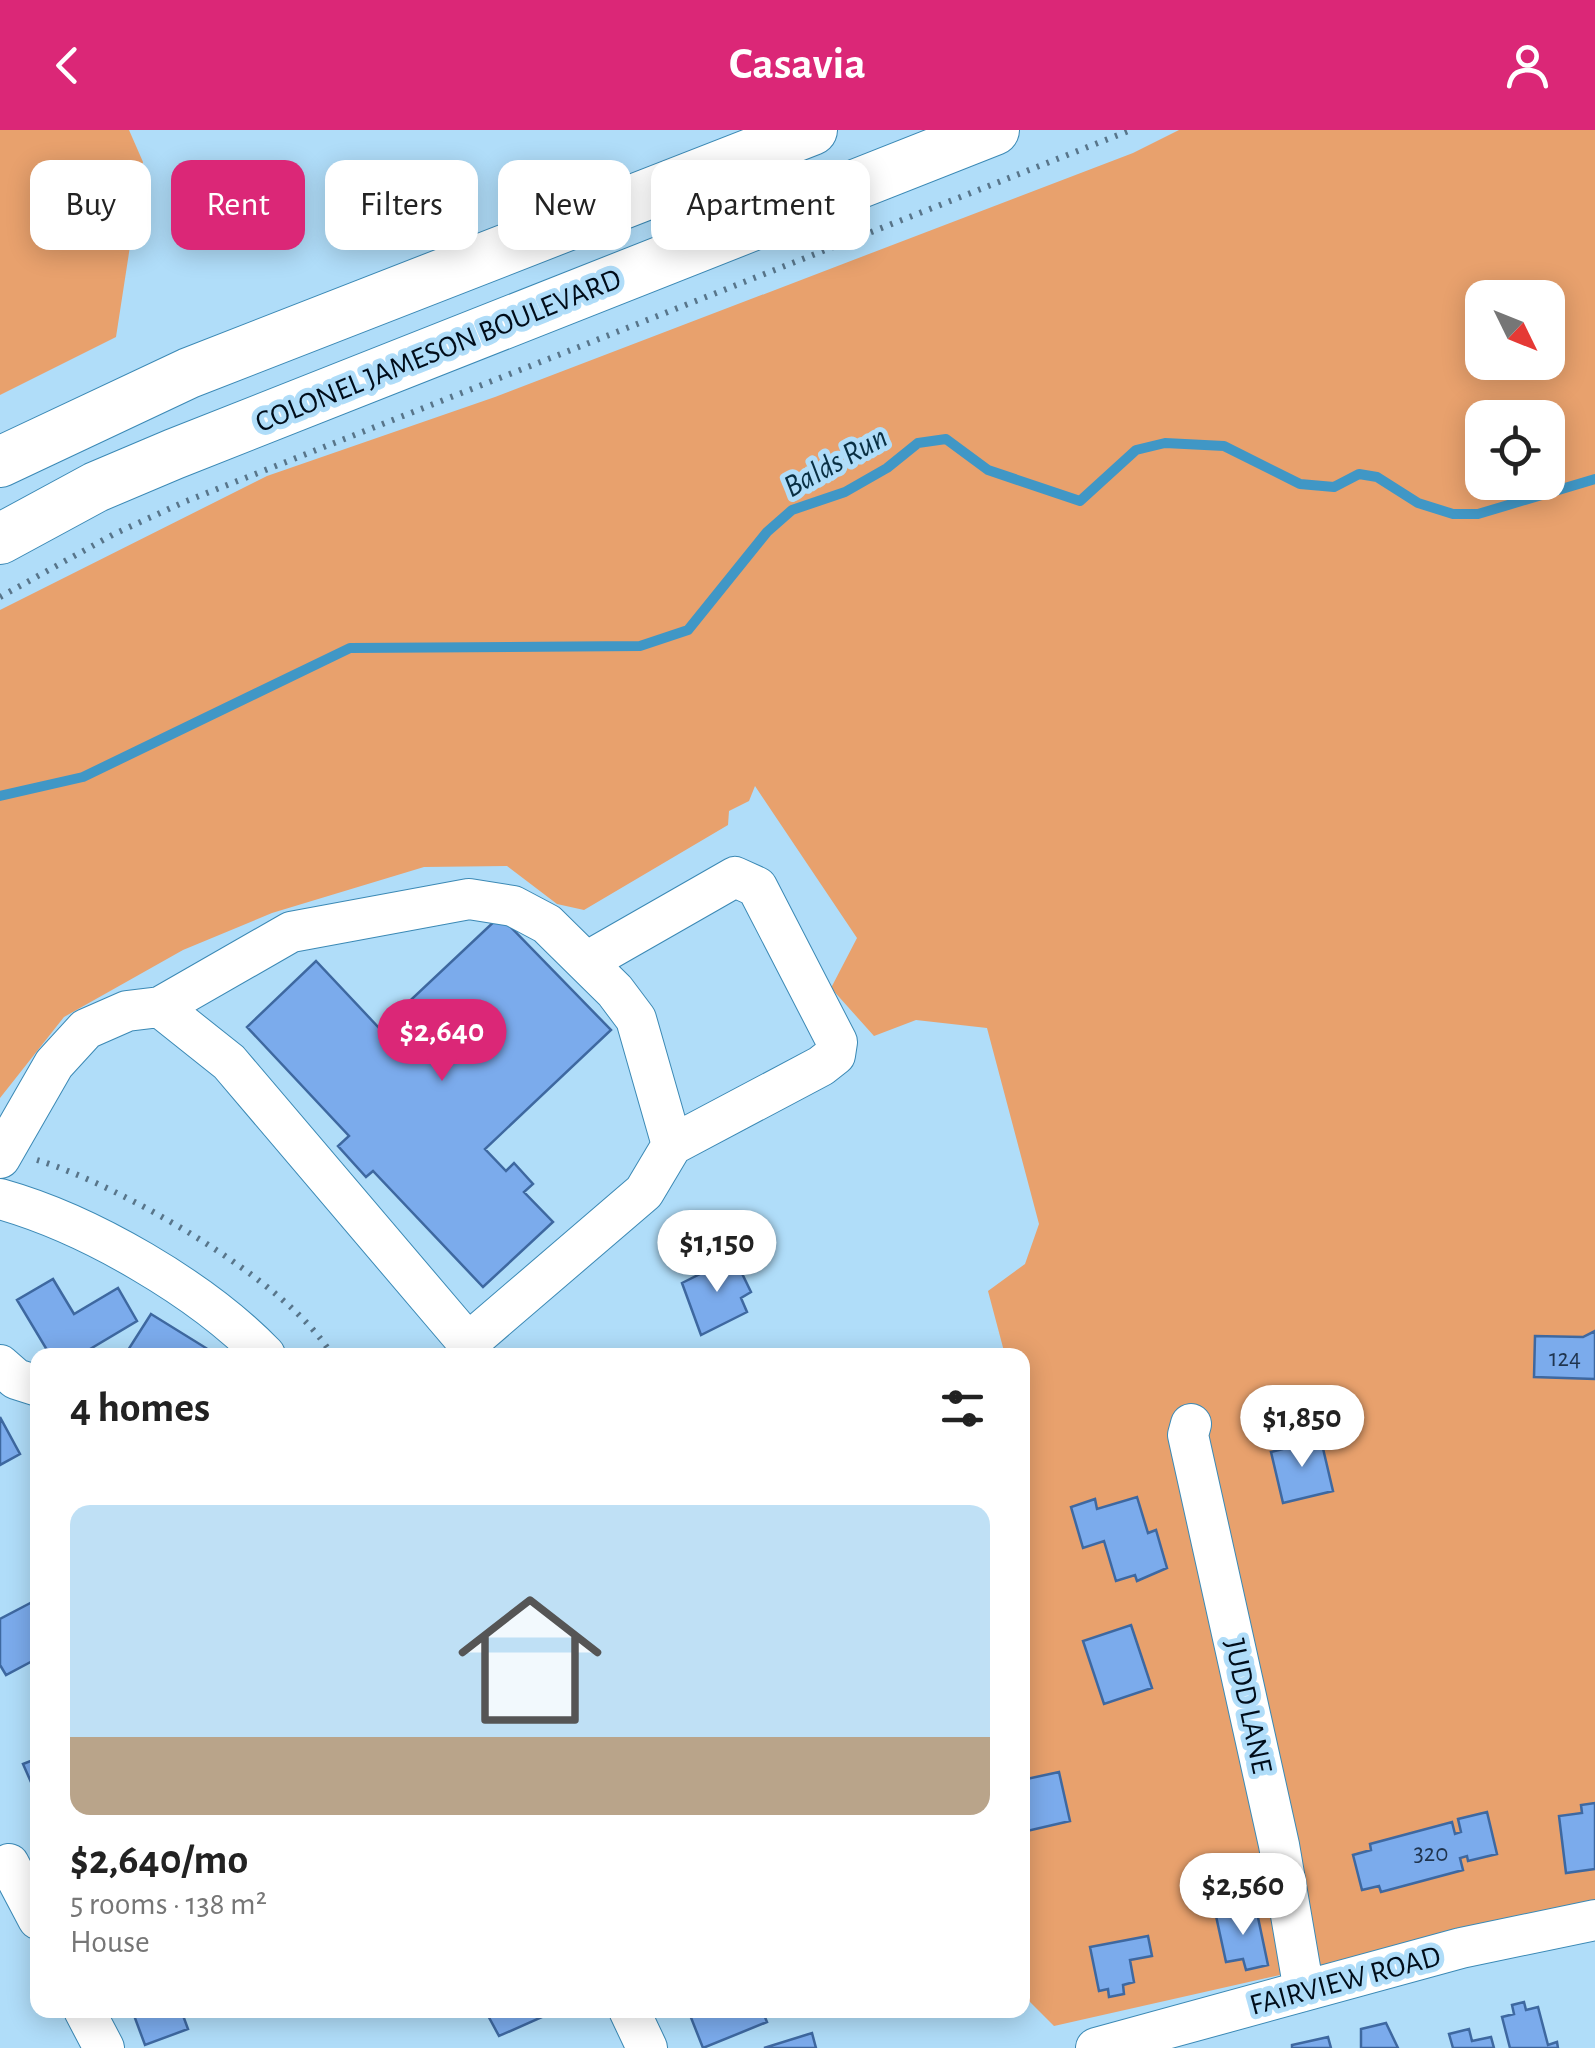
<!DOCTYPE html>
<meta charset="utf-8">
<style>
:root{--surface:#fff;--page:#f6f6f6;--text:#222;--muted:#767676;--line:#e0e0e0;--accent:#db2777}
body{margin:0;font-family:"Alegreya Sans",sans-serif;background:var(--page);color:var(--text);height:100vh;display:flex;flex-direction:column;font-size:38px;white-space:nowrap}
*{box-sizing:border-box;margin:0}
p{font-size:32px;color:var(--muted)}
.icon{flex:none;width:55px;height:55px;fill:none;stroke:currentColor;stroke-width:2;stroke-linecap:round;stroke-linejoin:round}
.map{position:relative;flex:1;overflow:hidden}
.panel{position:absolute;left:30px;top:1218px;width:1000px;height:670px;display:flex;flex-direction:column;background:var(--surface);border-radius:20px;box-shadow:0 5px 25px #0003}
.panel>*{flex:none}
.banner{position:absolute;left:30px;top:30px;width:1000px;height:90px;display:flex;gap:20px}
.needle{width:65px;rotate:133deg}
.controls{position:absolute;left:1465px;top:150px;display:grid;gap:20px}
.controls a{display:grid;place-items:center;width:100px;height:100px;border-radius:20px;background:var(--surface);box-shadow:0 5px 25px #0003;font-size:50px}
.price{position:absolute;translate:-50% -85px;padding:0 22px;border-radius:35px;background:#fff;color:#222;font-size:32px;line-height:65px;filter:drop-shadow(0 2px 5px #0008)}
.price::after{content:'';position:absolute;left:50%;top:60px;width:30px;height:22px;margin-left:-15px;background:inherit;clip-path:polygon(0 0,100% 0,50% 100%)}
.price.selected{background:var(--accent);color:#fff}
ul{padding:0;list-style:none}
li{display:grid;align-content:center;gap:20px;height:530px;padding:0 40px}
li+li{border-top:2px solid var(--line)}
li span{display:grid;place-items:center;height:310px;border-radius:20px;color:#555}
li>.icon{margin-inline-start:auto}
span .icon{width:180px;height:180px;fill:#fffc;stroke-width:1}
li b{font-size:42px}
h2{display:flex;justify-content:space-between;align-items:center;height:120px;padding:0 40px;font-size:42px}
.pill{padding:0 35px;border-radius:20px;background:var(--surface);box-shadow:0 5px 25px #0003;font-size:35px;line-height:90px}
.pill.selected{background:var(--accent);color:#fff}
header{display:flex;justify-content:space-between;align-items:center;height:130px;padding:0 40px;background:var(--accent);color:#fff;font-size:45px;font-weight:600}
.map>svg:first-child{display:block}
.green{fill:#e8a16d;fill-rule:evenodd}
.lines{fill:none;stroke-linecap:round;stroke-linejoin:round}
.stream{stroke:#4097c6;stroke-width:10}
.building{fill:#7babec;stroke:#3e68a0;stroke-width:2.5}
.minor-casing{stroke:#3b89b5;stroke-width:42}
.major-casing{stroke:#3b89b5;stroke-width:52}
.path{stroke:#58758a;stroke-width:6;stroke-dasharray:2.5 8;stroke-linecap:butt}
.minor{stroke:#fff;stroke-width:40}
.major{stroke:#fff;stroke-width:50}
.labels{text-anchor:middle;stroke-width:10;stroke-linejoin:round;paint-order:stroke}
.number-label{font-size:25px;fill:#1f344e}
.street-label{font-size:30px;fill:#000d1a;stroke:#b0ddf9}
.water-label{font-size:32px;font-style:italic;fill:#082f43;stroke:#b0ddf9}
</style>
<header><svg class="icon" aria-label="back" viewBox="0 0 24 24"><path d="M15 5l-7 7 7 7"/></svg>Casavia<svg class="icon" aria-label="person" viewBox="0 0 24 24"><circle cx="12" cy="8" r="4"/><path d="M4 21q1-7 8-7t8 7"/></svg></header>
<div class="map">
<svg width="1595" height="1918" viewBox="0 0 1595 1918">
<rect width="100%" height="100%" fill="#b0ddf9"/>
<!-- green -->
<path class="green" d="M0 0H129L143 32 116 207 0 265Z
M1179 0H1595V1786L1320 1836 1054 1896 1023 1865 1022 1225H1005L988 1161 1025 1134 1039 1094 987 898 916 890 874 906 831 858 857 808 755 656 749 671 729 681 728 695 584 780 557 774 507 736 424 737 272 783 183 820 64 887 0 968V480L267 346 495 267 1133 23ZM1482 168H1548V232H1482ZM1482 288H1548V352H1482Z"/>
<g class="lines">
<!-- stream -->
<path class="stream" d="M0 666 83 647 350 518 640 516 688 500 767 402 792 380 845 362 887 338 918 313 946 309 988 340 1080 371 1136 320 1165 313 1224 316 1300 354 1334 357 1359 344 1377 347 1418 373 1453 384H1478L1595 349"/>
</g>
<!-- building -->
<path class="building" d="M500 786 611 900 485 1019 506 1041 514 1033 533 1054 524 1062 553 1092 483 1157 373 1041 366 1047 338 1016 349 1006 247 897 316 831 380 899Z
M734 1127 751 1162 741 1168 747 1182 701 1205 682 1153Z
M53 1149 74 1184 118 1158 137 1191 80 1225H50L17 1170Z
M151 1184 206 1218 201 1225H136L128 1220Z
M1595 1201V1249L1534 1247 1535 1206 1583 1207Z
M0 1287 20 1324 0 1335Z
M1309 1304 1312 1312 1321 1310 1333 1361 1283 1373 1271 1322 1294 1316 1292 1309Z
M1137 1367 1148 1403 1156 1400 1167 1438 1137 1451 1135 1445 1116 1451 1104 1411 1083 1418 1071 1377 1095 1369 1097 1379Z
M38 1469V1528L6 1545 0 1535V1489Z
M1131 1495 1152 1558 1104 1574 1083 1511Z
M38 1628V1668L23 1634Z
M1059 1642 1070 1691 1027 1701 1022 1650Z
M1595 1673V1739L1566 1743 1559 1686 1582 1683 1581 1675Z
M1487 1682 1497 1724 1468 1731 1467 1726 1460 1728 1463 1740 1381 1762 1379 1756 1362 1760 1353 1725 1371 1720 1370 1714 1452 1692 1455 1704 1461 1702 1458 1689Z
M1256 1778 1268 1835 1246 1840 1243 1829 1226 1832 1216 1786Z
M1148 1806 1152 1826 1130 1830 1134 1852 1123 1855 1124 1864 1109 1867 1108 1859 1099 1861 1090 1817Z
M1524 1872 1526 1880 1538 1877 1548 1915 1557 1912 1558 1918H1510L1502 1887 1514 1884 1512 1875Z
M132 1880H181L188 1899 145 1915Z
M485 1880H547L549 1884 499 1906Z
M688 1880H762L767 1892 703 1918Z
M1386 1893 1398 1918H1361V1899Z
M1469 1899 1472 1911 1491 1907 1494 1918H1453L1449 1904Z
M812 1903 816 1918H764Z
M1328 1907 1331 1918H1292V1915Z"/>
<g class="lines">
<!-- minor casing -->
<g class="minor-casing">
<path id="minor" d="M588 831 735 747 757 757 837 912 835 925 821 936 672 1015
M0 1028 54 934 86 899 127 881 160 877 291 802 469 769 513 776 547 794 615 861 636 889 672 1015 644 1062 468 1213 229 932 160 877
M0 1069C89 1094 201 1159 265 1225
M0 1235 16 1249 38 1256
M1191 1294 1188 1305 1279 1715 1304 1861
M9 1734 38 1789
M84 1880 104 1918
M629 1880 647 1918
M1096 1918 1461 1818 1595 1790"/>
</g>
<!-- major casing -->
<g class="major-casing">
<path id="major" d="M0 332 189 243 812 0
M0 409 96 357 174 324 994 0"/>
</g>
<!-- path -->
<path class="path" d="M0 467 114 404 184 372 1131 0
M37 1030C120 1055 287 1150 332 1225"/>
<!-- minor -->
<use href="#minor" class="minor"/>
<!-- major -->
<use href="#major" class="major"/>
</g>
<g class="labels">
<!-- number labels -->
<g class="number-label">
<text x="1565" y="1236">124</text>
<text x="1431" y="1731">320</text>
</g>
<!-- street labels -->
<g class="street-label">
<text transform="translate(438 220) rotate(-22)" y="10">COLONEL JAMESON BOULEVARD</text>
<text transform="translate(1249 1576) rotate(78)" y="10">JUDD LANE</text>
<text transform="translate(1345 1850) rotate(-15)" y="10">FAIRVIEW ROAD</text>
</g>
<!-- water labels -->
<g class="water-label">
<text transform="translate(835 331) rotate(-29)" y="11">Balds Run</text>
</g>
</g>
</svg>
<div class="controls">
<a><svg class="needle" viewBox="-14 -14 28 28"><path d="M0-13l5 13h-10z" fill="#e53935"/><path d="M0 13l5-13h-10z" fill="#767676"/></svg></a>
<a><svg class="icon" aria-label="locate" viewBox="0 0 24 24"><circle cx="12" cy="12" r="6"/><path d="M12 2v4M12 18v4M2 12h4M18 12h4"/></svg></a>
</div>
<b class="price selected" style="left:442px;top:954px">$2,640</b>
<b class="price" style="left:717px;top:1165px">$1,150</b>
<b class="price" style="left:1302px;top:1340px">$1,850</b>
<b class="price" style="left:1243px;top:1808px">$2,560</b>
<div class="banner">
<a class="pill">Buy</a>
<a class="pill selected">Rent</a>
<a class="pill">Filters</a>
<a class="pill">New</a>
<a class="pill">Apartment</a>
</div>
<section class="panel">
<h2>4 homes<svg class="icon" aria-label="filters" viewBox="0 0 24 24"><path d="M4 7h16M4 17h16"/><circle cx="9" cy="7" r="2"/><circle cx="15" cy="17" r="2"/></svg></h2>
<ul>
<li><span style="background:linear-gradient(#bfe0f5 75%,#b9a48a 0)"><svg class="icon" aria-label="home" viewBox="0 0 24 24"><path d="M3 11l9-7 9 7M6 9v11h12V9"/></svg></span><div><b>$2,640/mo</b><p>5 rooms · 138 m²</p><p>House</p></div></li>
</ul>
</section>
</div>
